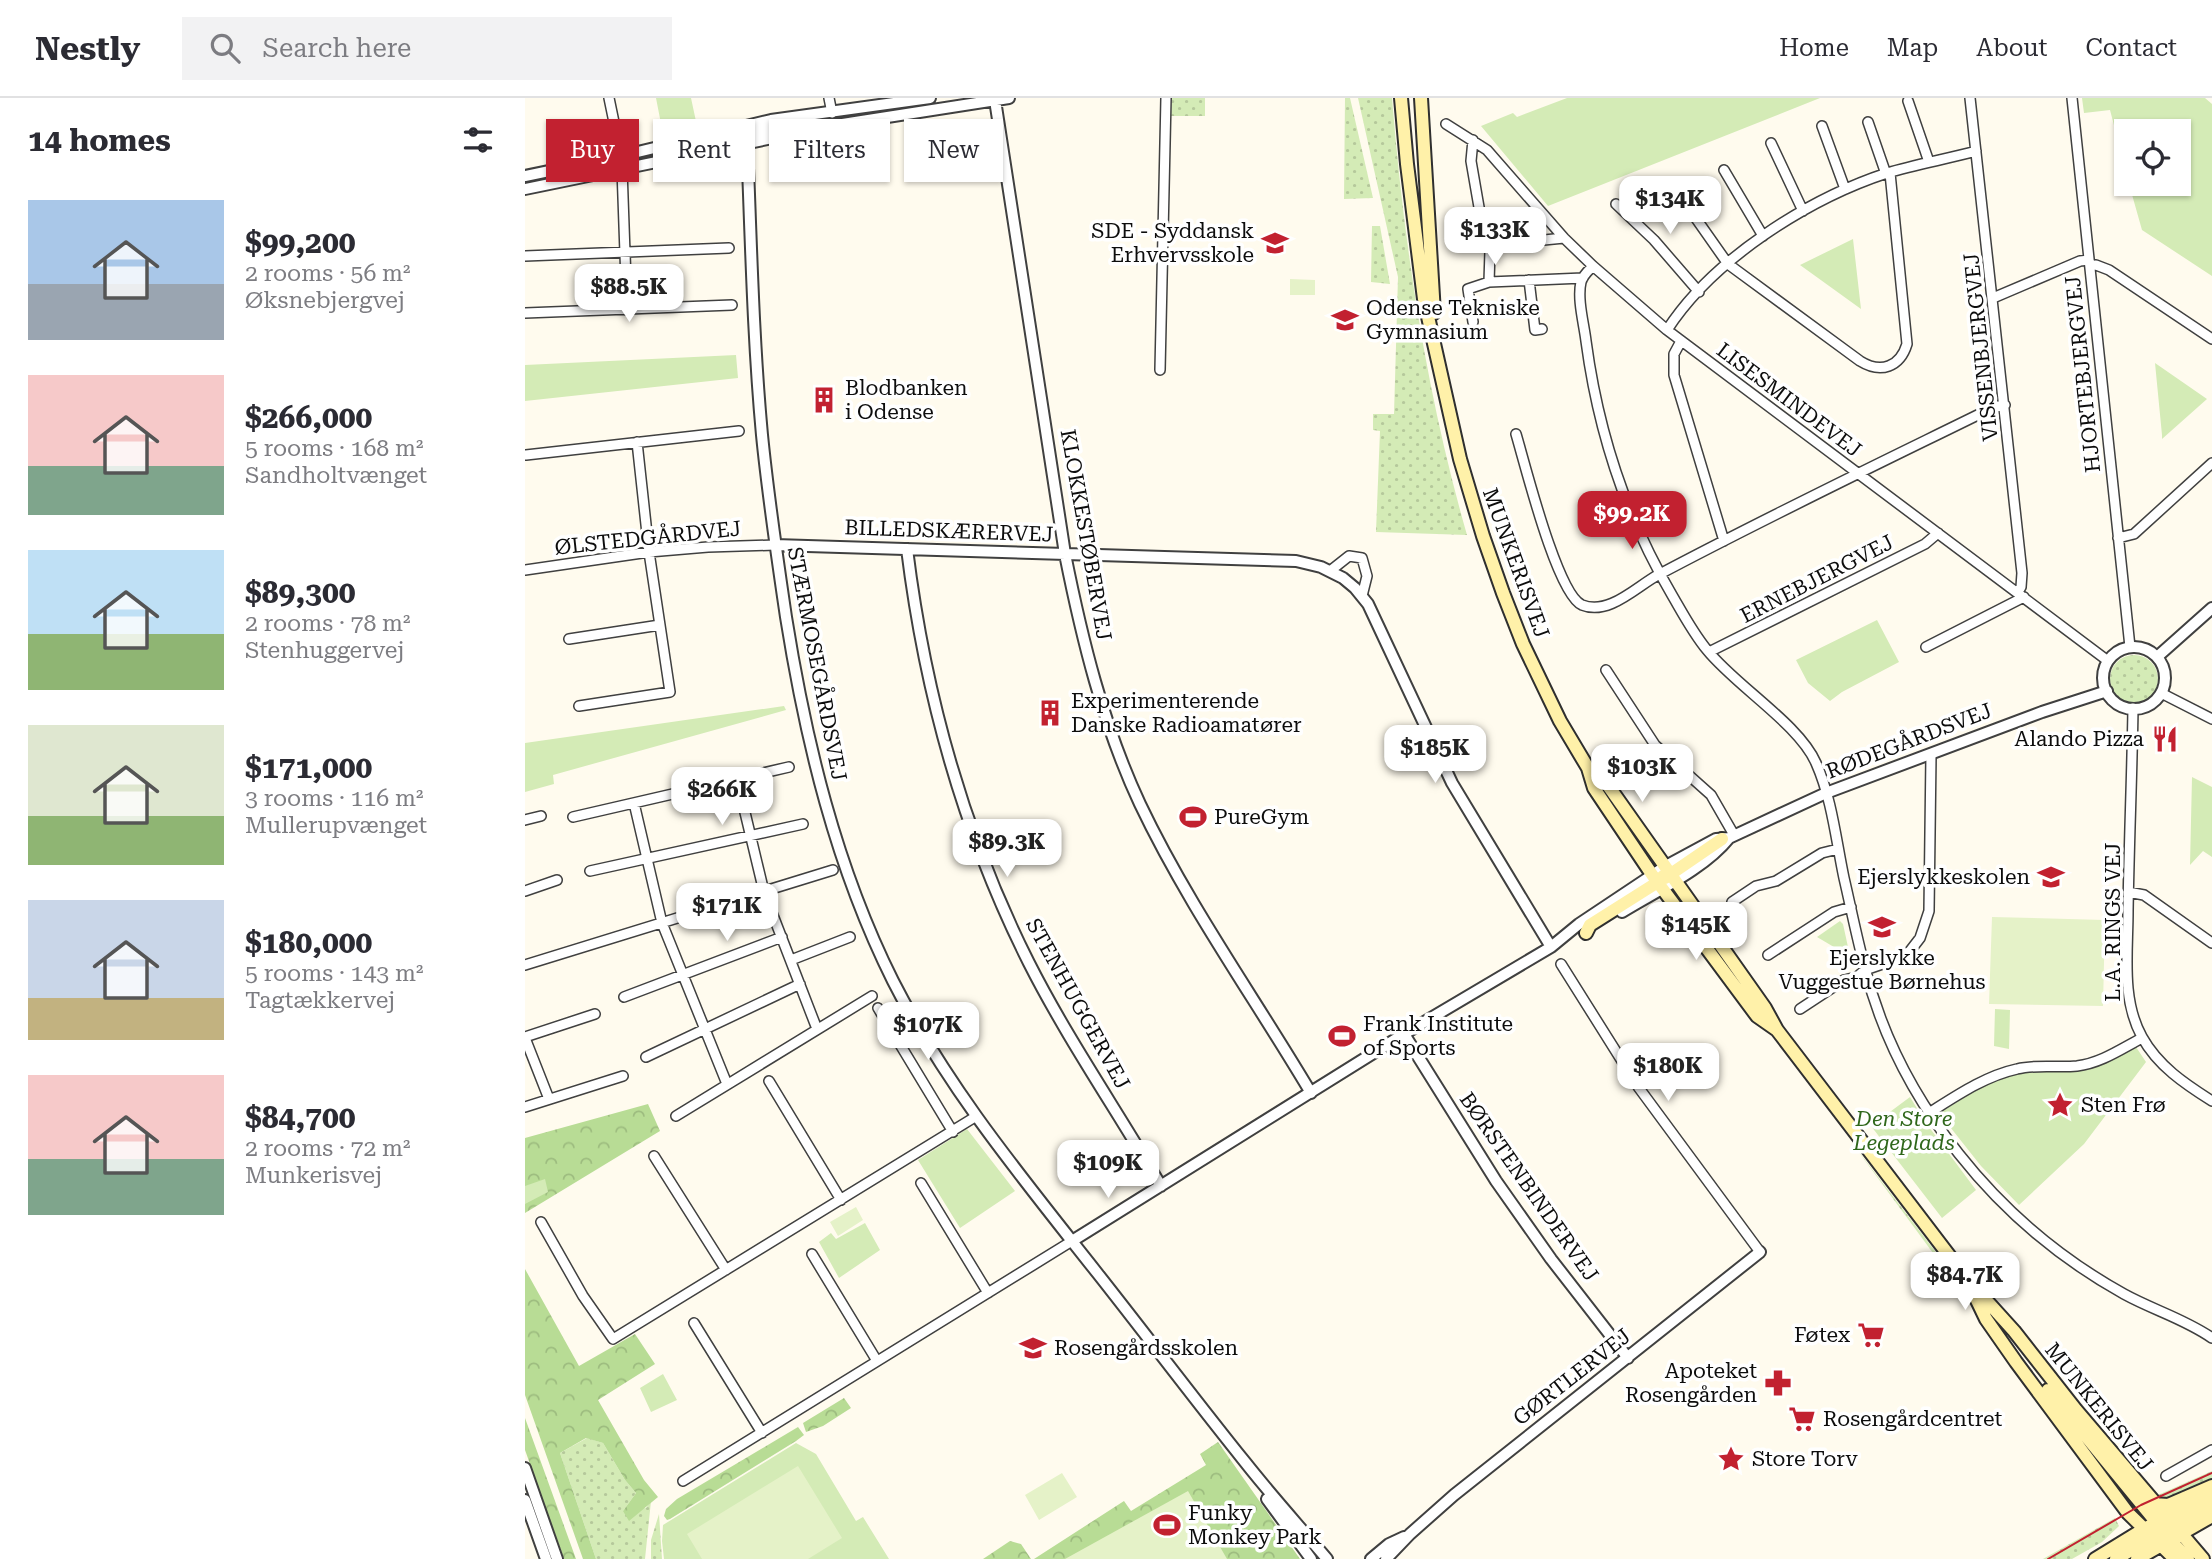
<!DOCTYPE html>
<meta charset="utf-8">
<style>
:root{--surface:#fff;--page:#f2f2f3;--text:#2b2b33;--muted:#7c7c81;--line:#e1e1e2;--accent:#c22130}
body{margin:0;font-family:"Roboto Serif",serif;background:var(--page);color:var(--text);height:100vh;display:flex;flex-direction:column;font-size:26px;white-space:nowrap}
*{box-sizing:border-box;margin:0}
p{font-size:23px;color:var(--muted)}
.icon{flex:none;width:38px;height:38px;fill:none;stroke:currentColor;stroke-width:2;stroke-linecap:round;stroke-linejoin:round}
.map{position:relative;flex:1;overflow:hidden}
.side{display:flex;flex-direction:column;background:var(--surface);width:525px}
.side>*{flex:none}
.banner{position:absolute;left:21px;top:21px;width:665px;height:63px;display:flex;gap:14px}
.controls{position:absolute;left:1589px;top:21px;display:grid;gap:14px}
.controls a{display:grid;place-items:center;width:77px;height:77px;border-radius:0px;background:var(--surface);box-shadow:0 2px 5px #0004;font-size:35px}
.price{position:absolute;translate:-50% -60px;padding:0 16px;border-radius:14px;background:#fff;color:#222;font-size:23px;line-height:46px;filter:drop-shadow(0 2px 4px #0008)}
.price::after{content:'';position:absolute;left:50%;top:42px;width:21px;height:16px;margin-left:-10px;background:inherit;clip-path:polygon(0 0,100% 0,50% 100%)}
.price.active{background:var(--accent);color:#fff}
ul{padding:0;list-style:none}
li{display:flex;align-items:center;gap:21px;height:175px;padding:0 28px}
li span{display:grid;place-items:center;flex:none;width:196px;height:140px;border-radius:0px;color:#555}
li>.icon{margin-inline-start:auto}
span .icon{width:84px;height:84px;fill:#fffc;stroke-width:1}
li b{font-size:30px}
h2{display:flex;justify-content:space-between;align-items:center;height:84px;padding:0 28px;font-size:30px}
.pill{padding:0 24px;border-radius:0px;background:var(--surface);box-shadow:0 2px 5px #0004;font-size:24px;line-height:63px}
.pill.active{background:var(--accent);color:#fff}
header{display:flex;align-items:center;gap:42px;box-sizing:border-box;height:98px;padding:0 35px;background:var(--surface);border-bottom:2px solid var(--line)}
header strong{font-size:33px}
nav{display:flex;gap:38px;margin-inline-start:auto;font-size:24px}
.search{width:490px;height:63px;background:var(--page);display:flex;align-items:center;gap:18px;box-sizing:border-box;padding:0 24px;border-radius:0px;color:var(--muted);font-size:26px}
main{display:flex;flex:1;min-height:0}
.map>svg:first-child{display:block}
.grass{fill:url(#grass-dots)}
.forest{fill:url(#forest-crowns)}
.park{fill:#d4ebb6}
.pitch{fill:#e5f2c8}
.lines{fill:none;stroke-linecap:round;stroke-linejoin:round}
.minor-casing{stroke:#404040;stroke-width:12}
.tertiary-casing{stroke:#404040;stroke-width:14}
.secondary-casing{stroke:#2f2f2f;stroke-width:16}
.minor{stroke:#fff;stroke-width:9}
.tertiary{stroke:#fff;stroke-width:10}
.secondary{stroke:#fff1a9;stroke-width:12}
.tram{stroke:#c22130;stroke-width:2}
.labels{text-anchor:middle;stroke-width:7;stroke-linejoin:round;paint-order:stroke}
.poi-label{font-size:21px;fill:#0d0d0d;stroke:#fff;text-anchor:start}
.street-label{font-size:21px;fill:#0d0d0d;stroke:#fff}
.park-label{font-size:21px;font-style:italic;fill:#2f671b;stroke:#fff}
</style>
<header>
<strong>Nestly</strong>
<div class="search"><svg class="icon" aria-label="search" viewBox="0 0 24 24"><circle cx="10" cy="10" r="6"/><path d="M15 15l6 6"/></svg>Search here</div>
<nav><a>Home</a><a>Map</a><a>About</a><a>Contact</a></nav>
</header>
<main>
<section class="side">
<h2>14 homes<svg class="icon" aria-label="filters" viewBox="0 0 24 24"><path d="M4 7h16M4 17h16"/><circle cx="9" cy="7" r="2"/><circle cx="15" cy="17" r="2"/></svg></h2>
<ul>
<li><span style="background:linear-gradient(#a9c7e8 60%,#9aa5b1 0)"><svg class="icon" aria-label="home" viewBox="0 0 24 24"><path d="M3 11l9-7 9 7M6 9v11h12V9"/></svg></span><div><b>$99,200</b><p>2 rooms · 56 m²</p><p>Øksnebjergvej</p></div></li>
<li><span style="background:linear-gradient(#f6c9c9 65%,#7fa58c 0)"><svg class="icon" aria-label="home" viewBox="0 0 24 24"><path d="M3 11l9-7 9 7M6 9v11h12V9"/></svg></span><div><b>$266,000</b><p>5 rooms · 168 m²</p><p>Sandholtvænget</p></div></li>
<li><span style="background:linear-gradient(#bfe0f5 60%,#8fb573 0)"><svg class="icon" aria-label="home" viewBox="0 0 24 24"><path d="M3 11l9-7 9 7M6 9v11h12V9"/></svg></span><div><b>$89,300</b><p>2 rooms · 78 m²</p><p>Stenhuggervej</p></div></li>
<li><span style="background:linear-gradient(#dfe7d0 65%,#8fb573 0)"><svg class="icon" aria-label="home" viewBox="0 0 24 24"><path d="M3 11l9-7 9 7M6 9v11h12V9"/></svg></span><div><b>$171,000</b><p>3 rooms · 116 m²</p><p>Mullerupvænget</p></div></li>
<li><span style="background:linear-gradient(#c9d6e8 70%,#c2b280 0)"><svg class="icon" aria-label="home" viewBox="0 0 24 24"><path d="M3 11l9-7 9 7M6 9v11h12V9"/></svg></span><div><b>$180,000</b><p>5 rooms · 143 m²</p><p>Tagtækkervej</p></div></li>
<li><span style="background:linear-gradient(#f6c9c9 60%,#7fa58c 0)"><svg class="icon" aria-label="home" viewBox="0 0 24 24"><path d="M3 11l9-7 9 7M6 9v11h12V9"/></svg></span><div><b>$84,700</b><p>2 rooms · 72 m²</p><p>Munkerisvej</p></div></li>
</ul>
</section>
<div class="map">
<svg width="1687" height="1461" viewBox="0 0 1687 1461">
<defs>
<pattern id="grass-dots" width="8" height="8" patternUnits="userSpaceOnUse" patternTransform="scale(1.75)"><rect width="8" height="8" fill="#d4ebb6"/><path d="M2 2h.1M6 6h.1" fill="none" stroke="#b5c89b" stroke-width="1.8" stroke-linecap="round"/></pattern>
<pattern id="forest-crowns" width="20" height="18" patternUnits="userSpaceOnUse" patternTransform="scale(1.75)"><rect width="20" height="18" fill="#b8dc95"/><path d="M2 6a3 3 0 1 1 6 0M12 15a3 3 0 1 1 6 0" fill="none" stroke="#9dbc7f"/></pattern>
</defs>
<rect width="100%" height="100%" fill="#fffbee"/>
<!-- grass -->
<path class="grass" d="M647 0H680V18H646Z
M820 0H825L848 100 819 101Z
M833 0H867C879 148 901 294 942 437L851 434 855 333 848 332V316H869L873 179Z
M847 128H855L865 186 846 184Z
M1585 581a24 24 0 1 1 48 0a24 24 0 1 1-48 0Z
M1330 1049 1427 1175 1454 1216 1424 1184 1419 1170Z
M62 1340 78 1345 100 1382 111 1395 98 1413 121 1410 126 1403 120 1461H71L35 1355Z
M1687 1373V1383L1648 1401H1638L1633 1397Z
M134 1416 137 1461H126V1442Z
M1590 1420 1594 1428 1577 1444 1547 1461H1518Z"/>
<!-- forest -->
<path class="forest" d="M123 1006 135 1033 0 1115V1040Z
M0 1171 54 1268 110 1236 130 1266 73 1302 119 1382 133 1399 104 1423 98 1413 111 1395 100 1382 78 1345 61 1340 35 1355 71 1461H58L0 1297Z
M319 1300 326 1310 298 1328 281 1334 278 1325Z
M0 1320 51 1461H39L0 1352Z
M273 1329 279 1337 271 1343 145 1421 142 1422 139 1418 141 1411 152 1401Z
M693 1344 775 1461H509L599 1403 606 1413 681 1367 675 1356Z
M485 1443 496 1446 506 1461H458Z"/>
<!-- park -->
<path class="park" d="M131 0H166L172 28 138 36Z
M1042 0H1295L1023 108 956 28 988 15 992 19Z
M1557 0H1680L1687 6V178L1617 132 1604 86H1654V33H1601V73L1585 12 1559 15Z
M1328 141 1336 211 1275 167Z
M211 257 213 280 0 303V267Z
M1630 265 1682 301 1637 341V337Z
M1352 522 1374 564 1317 594 1305 603 1283 585 1271 562Z
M259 608 261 612 28 677 29 686 0 694V645Z
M1667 679 1687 689V759L1678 753 1665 767Z
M1207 810 1221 830 1209 838 1195 818Z
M1315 823 1318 826 1323 849 1314 852 1292 839Z
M1470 911 1485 912 1484 951 1469 948Z
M1611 949 1621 964 1559 1046 1494 1107 1456 1068 1414 1015C1436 1002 1457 986 1481 979 1506 971 1531 976 1556 972 1576 969 1594 958 1611 949Z
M1385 999 1401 1025 1451 1092 1417 1120 1346 1028Z
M442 1031 490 1093 435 1130 393 1062Z
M20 1081 23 1094 0 1106V1088Z
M340 1125 355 1152 314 1180 294 1144 306 1135 311 1141Z
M138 1276 152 1302 126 1314 115 1290Z
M271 1345 291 1356 331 1423 338 1419 364 1461H139L137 1443 138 1427Z"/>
<!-- pitch -->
<path class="pitch" d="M765 181 790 182V197H765Z
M1467 819 1580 822 1578 908 1464 906Z
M331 1109 338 1122 313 1138 305 1124Z
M273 1368 317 1440 283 1461H177L162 1436Z
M537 1375 552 1399 514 1422 500 1397Z
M663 1393 702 1461H540Z"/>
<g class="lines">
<!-- minor casing -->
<g class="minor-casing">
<path id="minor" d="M84 0 96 58
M304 0 307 15
M1445 0 1497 475 1496 489 1493 494
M1547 0 1605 549
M1383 3 1404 64
M1343 24 1361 76
M921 26 962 52 1039 140 1068 168 1142 232 1583 563
M1297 28 1320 91
M948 42 946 63 959 138
M1246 45 1278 113
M97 71 102 212
M1199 72 1238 138
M1151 92 1203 166 1335 263C1356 276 1375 269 1382 246L1365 75
M1091 106 1129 142 1174 194
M0 158 204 150
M1068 168C1063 173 1058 177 1056 184 1052 201 1059 226 1061 243 1073 333 1101 419 1147 497 1158 516 1168 535 1182 552 1211 588 1274 626 1291 665 1307 701 1311 742 1319 780 1326 810 1332 841 1340 870 1357 938 1391 1002 1434 1056 1479 1113 1536 1161 1599 1196 1628 1212 1660 1221 1687 1240
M1565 168 1571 167 1584 172 1687 241
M1004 182 1010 232 1017 231
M964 184 965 153 968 147 1039 140
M1468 200 1555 163 1564 162
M0 215 207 207
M948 224 943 191 964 184 1058 180
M1142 232C1188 161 1283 101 1362 75 1392 66 1422 61 1451 53
M1156 243 1149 256V277L1199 443
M635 272 641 0
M991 336C1000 366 1032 496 1057 507 1084 518 1112 488 1133 477 1244 418 1357 364 1469 309L1480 307
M1 357 214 333
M1593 440 1609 436 1687 365
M0 472 124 454 183 449 250 447
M805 473 824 458 837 460 842 478 837 498
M44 541 135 527
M1401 549 1499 499
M1184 554 1400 446 1413 435
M1081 572 1130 647 1186 697 1209 737
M1636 595 1687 621
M54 608 145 594 124 454 112 344
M1608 610C1607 678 1604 746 1603 813 1603 855 1596 901 1617 939 1633 968 1660 986 1687 1003
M212 681 239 794 292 931
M109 705 137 825 202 986
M48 719 264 669
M0 722 16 718
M65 773 278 726
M0 793 32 782
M1603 794 1619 797 1687 845
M1207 804 1231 788 1251 783 1297 755 1313 751
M1243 857 1309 814 1326 809
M266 862 325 839
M1036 866 1114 990 1235 1154
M0 867 308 772
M99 899 257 839
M353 910 428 1034
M1275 911 1319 882 1332 879 1340 872 1372 861 1385 853 1395 840 1404 813 1406 657
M0 939 70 916
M0 940 24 1001
M121 959 275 886
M244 983 316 1102
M0 1009 98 978
M1404 1015C1431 998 1460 978 1492 971 1512 966 1532 970 1552 968 1576 965 1596 951 1617 940
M151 1018 347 898
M129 1058 201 1172
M396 1085 463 1195
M16 1124 58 1198 88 1241 450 1019
M287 1156 352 1263
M169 1225 237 1335
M1641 1378 1687 1352
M158 1383 547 1143"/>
</g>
<!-- tertiary casing -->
<g class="tertiary-casing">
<path id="tertiary" d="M470 2 540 456C557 541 578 627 615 706 663 807 729 899 786 995
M219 28 222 44C226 142 228 240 237 337 243 398 252 458 261 519 281 644 311 769 368 883 423 991 499 1082 573 1176 622 1238 670 1302 720 1364 746 1397 775 1429 802 1461
M222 42 224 35 276 23
M0 78 96 58 246 22 405 0
M0 91 311 27 484 0
M250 447 771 463 796 469 818 480 830 490 843 506 927 685 1026 849
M382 451C400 596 438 734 504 865 543 942 593 1014 636 1088
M1578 580a31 31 0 1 1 62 0a31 31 0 1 1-62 0Z
M1632 559 1687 510
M1097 814C1131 793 1179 771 1204 740
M879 936 971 1083 1026 1161 1103 1260
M547 1143 879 936 1026 849 1054 826 1141 768 1191 741 1204 740 1301 695 1517 614 1582 593
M0 1370 32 1461
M742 1401 786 1461
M0 1402 21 1461
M846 1461 864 1446 879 1439
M861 1461 885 1436 929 1397 1235 1154"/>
</g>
<!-- secondary casing -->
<g class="secondary-casing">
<path id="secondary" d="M876 0 882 66 899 201 935 361 958 438 978 495 998 546 1035 623 1063 670 1069 690 1128 778 1232 918 1252 932
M896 0 909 215
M1063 670 1082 686 1240 910 1252 932 1442 1181 1489 1233 1551 1312 1678 1461
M1140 780 1197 741
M1061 835 1065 827 1133 784 1138 778
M1448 1194 1461 1221 1491 1264 1603 1415 1650 1461
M1523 1292 1632 1425 1644 1433 1656 1436
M1629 1406 1643 1407 1687 1388
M1645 1432 1687 1408
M1640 1437 1663 1461
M1570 1461 1619 1431 1687 1398
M1591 1461 1633 1436
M1612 1461 1687 1418"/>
</g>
<!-- minor -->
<use href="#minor" class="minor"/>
<!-- tertiary -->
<use href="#tertiary" class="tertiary"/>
<!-- secondary -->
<use href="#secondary" class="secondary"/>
<!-- tram -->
<path class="tram" d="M1523 1461 1616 1407 1687 1375"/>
</g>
<!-- icons -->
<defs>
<g id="university-bare" transform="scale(2.1)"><path d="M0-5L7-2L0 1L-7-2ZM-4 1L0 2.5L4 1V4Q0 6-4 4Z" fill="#c22130" stroke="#fff" stroke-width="2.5" paint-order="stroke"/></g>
<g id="school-bare" transform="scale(2.1)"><path d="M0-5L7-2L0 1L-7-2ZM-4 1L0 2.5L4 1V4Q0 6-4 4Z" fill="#c22130" stroke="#fff" stroke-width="2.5" paint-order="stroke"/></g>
<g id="building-bare" transform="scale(2.1)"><path d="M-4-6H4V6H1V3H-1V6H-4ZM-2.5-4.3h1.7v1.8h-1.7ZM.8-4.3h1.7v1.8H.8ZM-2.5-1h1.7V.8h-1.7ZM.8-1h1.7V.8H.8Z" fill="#c22130" stroke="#fff" stroke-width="2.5" paint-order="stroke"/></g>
<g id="restaurant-bare" transform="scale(2.1)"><path d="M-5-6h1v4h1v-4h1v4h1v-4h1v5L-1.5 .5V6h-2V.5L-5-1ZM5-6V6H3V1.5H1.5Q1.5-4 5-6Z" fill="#c22130" stroke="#fff" stroke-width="2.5" paint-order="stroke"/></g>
<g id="stadium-bare" transform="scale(2.1)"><path d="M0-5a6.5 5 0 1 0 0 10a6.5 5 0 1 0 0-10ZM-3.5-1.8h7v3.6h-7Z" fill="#c22130" stroke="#fff" stroke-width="2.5" paint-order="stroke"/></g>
<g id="sight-bare" transform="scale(2.1)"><path d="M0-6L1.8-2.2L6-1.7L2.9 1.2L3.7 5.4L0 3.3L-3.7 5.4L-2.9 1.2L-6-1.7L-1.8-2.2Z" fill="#c22130" stroke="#fff" stroke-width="2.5" paint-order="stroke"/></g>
<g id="supermarket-bare" transform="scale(2.1)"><path d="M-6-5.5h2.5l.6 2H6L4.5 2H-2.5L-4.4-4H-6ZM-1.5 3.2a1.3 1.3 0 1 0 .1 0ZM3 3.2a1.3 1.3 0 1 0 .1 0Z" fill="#c22130" stroke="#fff" stroke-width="2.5" paint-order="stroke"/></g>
<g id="pharmacy-bare" transform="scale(2.1)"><path d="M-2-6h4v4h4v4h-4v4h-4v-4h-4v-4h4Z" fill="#c22130" stroke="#fff" stroke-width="2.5" paint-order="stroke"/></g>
</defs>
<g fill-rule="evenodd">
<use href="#university-bare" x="750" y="145"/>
<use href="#school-bare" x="820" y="222"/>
<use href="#building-bare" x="299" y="302"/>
<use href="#building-bare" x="525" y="615"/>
<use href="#restaurant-bare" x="1640" y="641"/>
<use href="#stadium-bare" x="668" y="719"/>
<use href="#school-bare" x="1526" y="779"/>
<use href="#school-bare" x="1357" y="829"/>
<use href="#stadium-bare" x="817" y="938"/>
<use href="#sight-bare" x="1535" y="1007"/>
<use href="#supermarket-bare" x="1346" y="1237"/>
<use href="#school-bare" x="508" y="1250"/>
<use href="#pharmacy-bare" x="1253" y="1285"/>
<use href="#supermarket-bare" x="1277" y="1321"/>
<use href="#sight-bare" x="1206" y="1361"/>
<use href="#stadium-bare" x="642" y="1427"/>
</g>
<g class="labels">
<!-- poi labels -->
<g class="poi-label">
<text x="729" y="140" text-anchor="end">SDE - Syddansk<tspan x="729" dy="24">Erhvervsskole</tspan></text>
<text x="841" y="217">Odense Tekniske<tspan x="841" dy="24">Gymnasium</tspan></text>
<text x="320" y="297">Blodbanken<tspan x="320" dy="24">i Odense</tspan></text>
<text x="546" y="610">Experimenterende<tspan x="546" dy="24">Danske Radioamatører</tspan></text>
<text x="1619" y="648" text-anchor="end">Alando Pizza</text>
<text x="689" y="726">PureGym</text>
<text x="1505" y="786" text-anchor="end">Ejerslykkeskolen</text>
<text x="1357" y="867" text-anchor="middle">Ejerslykke<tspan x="1357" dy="24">Vuggestue Børnehus</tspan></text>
<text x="838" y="933">Frank Institute<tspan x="838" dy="24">of Sports</tspan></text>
<text x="1556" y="1014">Sten Frø</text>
<text x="1325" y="1244" text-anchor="end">Føtex</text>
<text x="529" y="1257">Rosengårdsskolen</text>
<text x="1232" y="1280" text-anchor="end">Apoteket<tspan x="1232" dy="24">Rosengården</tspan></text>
<text x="1298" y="1328">Rosengårdcentret</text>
<text x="1227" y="1368">Store Torv</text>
<text x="663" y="1422">Funky<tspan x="663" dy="24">Monkey Park</tspan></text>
</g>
<!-- street labels -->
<g class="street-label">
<text transform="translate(1456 249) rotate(-96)" y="7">VISSENBJERGVEJ</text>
<text transform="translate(1558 276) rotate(-96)" y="7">HJORTEBJERGVEJ</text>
<text transform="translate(1264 302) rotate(37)" y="7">LISESMINDEVEJ</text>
<text transform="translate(424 433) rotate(2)" y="7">BILLEDSKÆRERVEJ</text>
<text transform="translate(561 437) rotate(80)" y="7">KLOKKESTØBERVEJ</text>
<text transform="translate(123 440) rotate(-6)" y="7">ØLSTEDGÅRDVEJ</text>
<text transform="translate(991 465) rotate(70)" y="7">MUNKERISVEJ</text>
<text transform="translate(1292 481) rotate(-27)" y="7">ERNEBJERGVEJ</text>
<text transform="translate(292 566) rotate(79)" y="7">STÆRMOSEGÅRDSVEJ</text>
<text transform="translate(1384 643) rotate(-21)" y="7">RØDEGÅRDSVEJ</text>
<text transform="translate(1588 824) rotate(-90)" y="7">L.A. RINGS VEJ</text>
<text transform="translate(553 906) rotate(61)" y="7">STENHUGGERVEJ</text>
<text transform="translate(1004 1089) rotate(55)" y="7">BØRSTENBINDERVEJ</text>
<text transform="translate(1047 1279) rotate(-38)" y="7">GØRTLERVEJ</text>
<text transform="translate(1574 1309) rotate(51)" y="7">MUNKERISVEJ</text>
</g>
<!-- park labels -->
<g class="park-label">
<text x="1379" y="1028">Den Store<tspan x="1379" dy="24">Legeplads</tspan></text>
</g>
</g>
</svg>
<div class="controls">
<a><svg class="icon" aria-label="locate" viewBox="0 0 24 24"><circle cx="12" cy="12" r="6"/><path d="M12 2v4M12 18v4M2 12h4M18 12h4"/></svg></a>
</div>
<b class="price" style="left:1145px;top:138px">$134K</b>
<b class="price" style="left:970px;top:169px">$133K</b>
<b class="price" style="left:104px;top:226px">$88.5K</b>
<b class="price active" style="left:1107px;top:453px">$99.2K</b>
<b class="price" style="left:910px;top:687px">$185K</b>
<b class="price" style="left:1117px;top:706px">$103K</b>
<b class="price" style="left:197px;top:729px">$266K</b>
<b class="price" style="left:482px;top:781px">$89.3K</b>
<b class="price" style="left:202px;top:845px">$171K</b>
<b class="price" style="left:1171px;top:864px">$145K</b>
<b class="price" style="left:403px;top:964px">$107K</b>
<b class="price" style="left:1143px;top:1005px">$180K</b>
<b class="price" style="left:583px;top:1102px">$109K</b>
<b class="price" style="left:1440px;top:1214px">$84.7K</b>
<div class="banner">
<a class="pill active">Buy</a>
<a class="pill">Rent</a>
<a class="pill">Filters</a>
<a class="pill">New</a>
</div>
</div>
</main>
